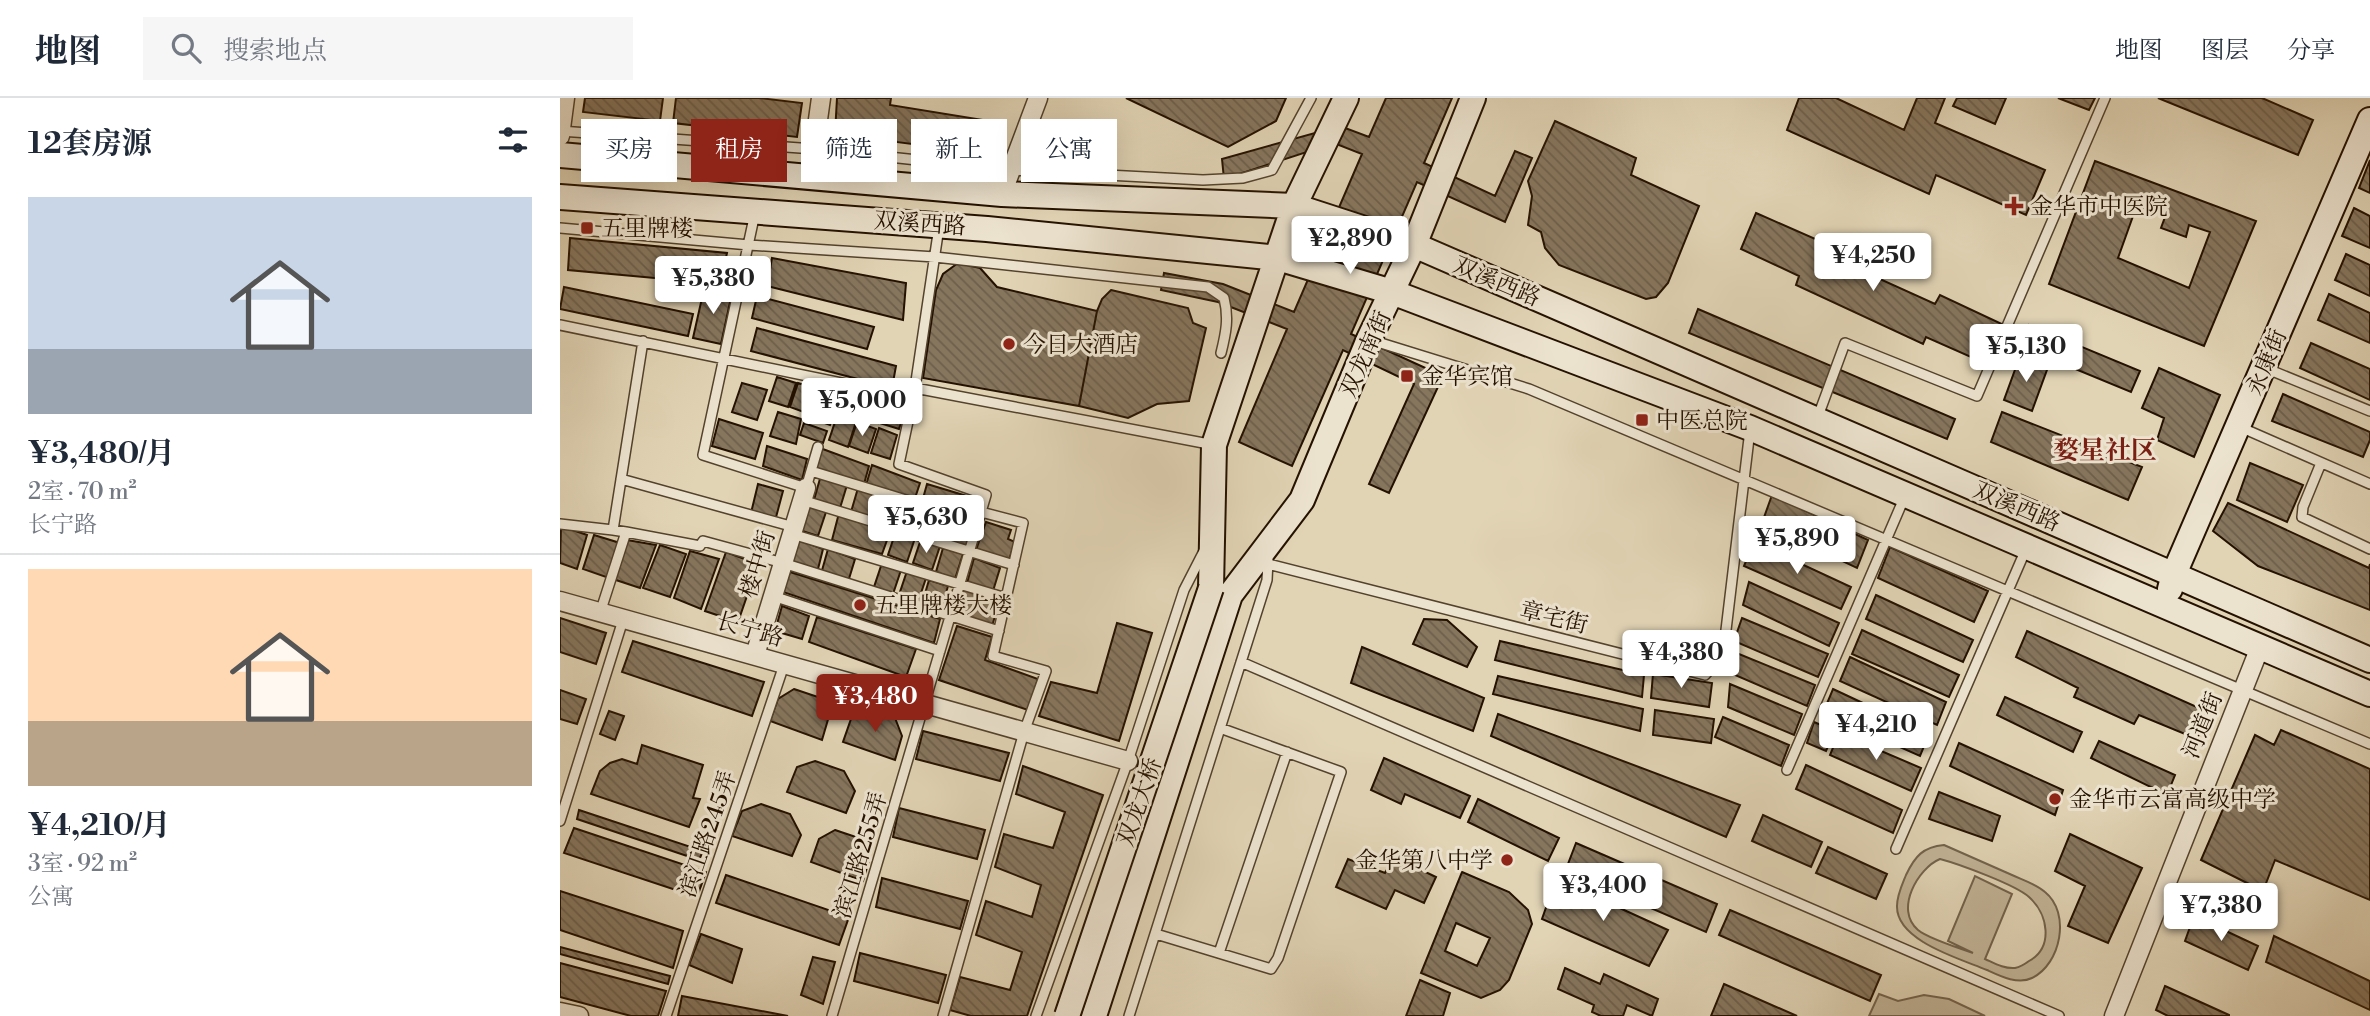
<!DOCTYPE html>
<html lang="zh">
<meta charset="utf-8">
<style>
:root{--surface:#fff;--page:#f6f6f7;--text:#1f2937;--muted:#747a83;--line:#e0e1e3;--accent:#8f2418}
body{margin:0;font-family:"Libre Bodoni","Noto Serif SC",serif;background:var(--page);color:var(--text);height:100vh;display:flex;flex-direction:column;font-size:26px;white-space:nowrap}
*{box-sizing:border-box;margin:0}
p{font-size:23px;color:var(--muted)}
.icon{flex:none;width:38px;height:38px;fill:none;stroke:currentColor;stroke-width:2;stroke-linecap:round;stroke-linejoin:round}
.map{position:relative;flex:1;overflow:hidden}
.side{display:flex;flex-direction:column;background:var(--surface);width:560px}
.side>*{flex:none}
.banner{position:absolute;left:21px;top:21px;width:665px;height:63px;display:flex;gap:14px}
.price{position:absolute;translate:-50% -60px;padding:0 16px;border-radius:7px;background:#fff;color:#222;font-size:23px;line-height:46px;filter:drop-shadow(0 2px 4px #0008)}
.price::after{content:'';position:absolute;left:50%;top:42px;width:21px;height:16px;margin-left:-10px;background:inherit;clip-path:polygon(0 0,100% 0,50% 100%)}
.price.current{background:var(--accent);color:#fff}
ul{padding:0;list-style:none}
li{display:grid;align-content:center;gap:14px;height:371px;padding:0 28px}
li+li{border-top:2px solid var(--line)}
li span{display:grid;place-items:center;height:217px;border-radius:0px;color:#555}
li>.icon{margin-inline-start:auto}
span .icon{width:126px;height:126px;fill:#fffc;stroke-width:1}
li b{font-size:30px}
h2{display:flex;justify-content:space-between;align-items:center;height:84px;padding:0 28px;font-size:30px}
.chip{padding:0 24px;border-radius:0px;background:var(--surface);box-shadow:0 7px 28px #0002;font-size:24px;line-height:63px}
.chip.current{background:var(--accent);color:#fff}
header{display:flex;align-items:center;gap:42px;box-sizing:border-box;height:98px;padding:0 35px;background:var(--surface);border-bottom:2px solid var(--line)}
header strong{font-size:33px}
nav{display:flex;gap:38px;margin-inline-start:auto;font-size:24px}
.search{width:490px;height:63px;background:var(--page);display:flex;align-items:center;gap:18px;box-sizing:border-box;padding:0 24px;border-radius:0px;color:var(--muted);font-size:26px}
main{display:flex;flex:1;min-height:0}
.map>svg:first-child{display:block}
.green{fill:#c1b396;stroke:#72624b;stroke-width:2;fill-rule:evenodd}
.building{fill:url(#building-back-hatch);stroke:#241100;stroke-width:2;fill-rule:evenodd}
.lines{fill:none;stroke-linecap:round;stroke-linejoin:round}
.lane-casing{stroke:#53422d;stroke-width:12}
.street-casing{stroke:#53422d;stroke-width:21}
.secondary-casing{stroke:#241100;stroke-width:28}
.lane{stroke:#ece3cf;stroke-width:9}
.street{stroke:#ece3cf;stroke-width:18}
.secondary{stroke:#ece3cf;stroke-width:24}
.secondary-bridge-casing{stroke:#241100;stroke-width:28;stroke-linecap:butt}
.secondary-bridge{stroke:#ece3cf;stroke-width:24}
.poi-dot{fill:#8f2418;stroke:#ece3cf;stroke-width:2.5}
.labels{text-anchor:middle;stroke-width:6;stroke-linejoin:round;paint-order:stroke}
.poi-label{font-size:23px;fill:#241100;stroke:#ece3cf;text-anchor:start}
.street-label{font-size:23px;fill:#241100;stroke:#ece3cf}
.quarter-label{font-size:26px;font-weight:bold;fill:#7a1f14;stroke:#ece3cf}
</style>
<header>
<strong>地图</strong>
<div class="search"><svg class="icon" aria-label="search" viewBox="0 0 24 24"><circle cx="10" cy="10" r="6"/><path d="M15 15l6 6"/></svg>搜索地点</div>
<nav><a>地图</a><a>图层</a><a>分享</a></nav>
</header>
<main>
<section class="side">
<h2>12套房源<svg class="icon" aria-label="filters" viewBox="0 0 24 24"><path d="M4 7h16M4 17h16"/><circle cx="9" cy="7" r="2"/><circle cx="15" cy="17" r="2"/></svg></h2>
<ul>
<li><span style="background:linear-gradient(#c9d6e8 70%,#9aa5b1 0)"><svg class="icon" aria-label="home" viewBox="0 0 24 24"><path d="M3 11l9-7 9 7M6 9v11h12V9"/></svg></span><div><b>¥3,480/月</b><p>2室 · 70 m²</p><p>长宁路</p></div></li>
<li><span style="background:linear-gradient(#ffd9b3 70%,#b9a48a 0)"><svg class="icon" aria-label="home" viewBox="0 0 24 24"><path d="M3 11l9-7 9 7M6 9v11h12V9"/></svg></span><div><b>¥4,210/月</b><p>3室 · 92 m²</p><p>公寓</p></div></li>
</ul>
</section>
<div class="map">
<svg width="1810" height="918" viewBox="0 0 1810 918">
<defs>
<pattern id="building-back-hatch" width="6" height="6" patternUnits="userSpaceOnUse" patternTransform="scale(1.75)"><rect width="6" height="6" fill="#86765e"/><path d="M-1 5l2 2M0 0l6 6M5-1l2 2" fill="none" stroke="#6d5f4b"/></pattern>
</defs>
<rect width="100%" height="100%" fill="#e1d4b5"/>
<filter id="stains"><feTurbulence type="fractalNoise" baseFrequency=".00286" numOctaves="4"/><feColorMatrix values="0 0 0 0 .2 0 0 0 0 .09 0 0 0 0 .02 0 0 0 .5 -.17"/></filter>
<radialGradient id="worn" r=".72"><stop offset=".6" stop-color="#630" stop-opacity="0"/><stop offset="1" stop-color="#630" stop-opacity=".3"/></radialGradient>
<!-- green -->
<path class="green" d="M1384 747C1407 757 1429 767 1452 777 1463 782 1476 786 1485 794 1511 815 1501 866 1472 880 1458 887 1440 878 1427 872 1401 861 1336 843 1337 808 1337 797 1342 787 1346 777 1355 758 1363 749 1384 747ZM1380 761C1399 766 1456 787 1469 799 1488 816 1494 849 1469 863 1465 866 1460 869 1455 870 1444 871 1434 865 1425 861L1452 796 1415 778 1388 843 1413 855C1401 851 1366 839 1358 832 1334 812 1358 770 1380 761Z
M1319 896 1338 903 1364 897 1389 901 1425 918H1309Z"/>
<!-- building -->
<path class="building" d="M25 0H103L100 23 23 14Z
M116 0H199L242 5 237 39 113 25Z
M277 0H331L330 7 423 22 413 54 275 36Z
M566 0H726L716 23 668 49Z
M826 0H892L864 65 935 98 955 53 972 60 945 124 857 84 791 236 883 278 829 395 809 386 854 286 783 252 732 368 679 344 727 231 658 204 601 192 604 175 663 186 734 214 802 56 774 45 664 81 662 61 780 28 809 39Z
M1239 0H1276L1344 32 1357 0H1385L1375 25 1485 72 1466 117 1376 77 1369 96 1227 32Z
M1397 0H1446L1435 26 1393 8Z
M1498 0H1535L1529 12Z
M1598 0H1702L1753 22 1738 57Z
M995 23 1076 60 1071 77 1139 108 1108 185 1096 199 1086 201 999 167 985 150 981 134 968 127 972 98 968 83Z
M1810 62V95L1799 90Z
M1535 63 1696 123 1644 248 1489 186ZM1577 107 1605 119 1601 130 1626 139 1629 127 1650 134 1629 190 1558 160Z
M1794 110 1810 118V150L1782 138Z
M1196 115 1260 143 1258 153 1375 206 1380 197 1446 228 1429 267 1366 239 1363 246 1236 187 1239 178 1181 151Z
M10 140 167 155 160 186 8 172Z
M1786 156 1810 167V198L1775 182Z
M212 160 346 185 343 222 207 188Z
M398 165 420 170 437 189 537 213 519 308 363 280 376 192 383 176Z
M4 189 133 216 128 238 0 211Z
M144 191 172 195 161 246 133 240Z
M551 192 628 210 633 225 646 230 629 303 597 306 568 320 519 308 537 213 542 201Z
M1769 196 1810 215V245L1758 222Z
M197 198 314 229 307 251 192 220Z
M1138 211 1395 321 1387 341 1129 235Z
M1469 227 1580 273 1571 294 1462 249Z
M197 230 336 268 332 290 191 253Z
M1751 245 1810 271V302L1740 270Z
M1460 258 1488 269 1472 313 1444 302Z
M1599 270 1660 297 1634 359 1597 342 1604 320 1582 310Z
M217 279 236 285 228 309 209 303Z
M182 285 207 292 197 322 172 314Z
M238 285 256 291 249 316 230 309Z
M265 286 281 291 270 327 253 321Z
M286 288 306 295 298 319 278 312Z
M307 294 326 301 318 325 299 318Z
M1723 296 1810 334V342L1803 359 1712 323Z
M328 301 347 307 339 331 320 325Z
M218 314 241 321 236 346 210 338Z
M1442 314 1582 369 1568 402 1431 344Z
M277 318 296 324 288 349 269 342Z
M159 321 203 335 195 361 152 348Z
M297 324 316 331 308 355 289 348Z
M244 325 267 333 263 345 240 337Z
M319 330 337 337 330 361 311 355Z
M207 348 247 361 242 382 203 368Z
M260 350 309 368 304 386 255 370Z
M1690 365 1743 387 1727 424 1677 402Z
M312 367 360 385 354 403 306 387Z
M261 377 287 387 280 410 254 402Z
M198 386 223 393 215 423 191 415Z
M367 386 410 399 404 417 362 404Z
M298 390 325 399 318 422 291 414Z
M1212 397 1308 442 1297 470 1202 425Z
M341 403 367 411 360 435 334 426Z
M1668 405 1809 470 1810 466V512L1698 468 1653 433Z
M247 408 266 414 258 438 239 432Z
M279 415 331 431 322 456 272 442Z
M384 416 413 424 406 449 378 441Z
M426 424 451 432 448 441 455 444 449 462 416 452Z
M1 428 27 437 17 471 0 465Z
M336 433 355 440 347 464 328 457Z
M34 437 60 445 49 480 23 471Z
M237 441 263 451 257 475 230 466Z
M361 441 380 448 372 472 353 465Z
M67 442 96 447 80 490 53 481Z
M1194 444 1291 489 1281 511 1184 468Z
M100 447 126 456 110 499 83 490Z
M1330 449 1428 493 1414 524 1318 480Z
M383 450 403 456 395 481 376 474Z
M268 451 295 461 288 484 261 476Z
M130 453 159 461 141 511 114 500Z
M166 454 198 466 178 524 145 513Z
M414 460 440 470 433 493 407 485Z
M322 465 341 472 333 496 314 489Z
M347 473 366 480 358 504 339 497Z
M230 474 380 521 374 545 223 494Z
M369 482 388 488 381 513 362 506Z
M1189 484 1279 525 1269 548 1183 507Z
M404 491 440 502 432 528 396 516Z
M1316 497 1413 542 1403 564 1306 521Z
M222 508 249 518 242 541 215 533Z
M257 519 356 551 346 579 249 544Z
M0 520 46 535 36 566 0 554Z
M1182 520 1268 556 1258 579 1174 543Z
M864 521 887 522 917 549 907 569 853 546Z
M557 525 592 535 559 643 479 618 491 584 537 595Z
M397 528 432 539 425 562 478 581 468 612 379 582Z
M1302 532 1399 577 1389 599 1292 556Z
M1467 533 1648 614 1637 641 1579 617 1574 626 1514 599 1518 590 1456 559Z
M73 543 204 584 192 618 62 574Z
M940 543 1084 577 1082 599 935 562Z
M802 549 924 600 913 633 791 585Z
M1174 554 1255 587 1247 608 1168 574Z
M1290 559 1386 604 1377 627 1280 583Z
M1093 576 1152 585 1149 609 1091 600Z
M938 578 1083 611 1080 633 933 596Z
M1170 586 1242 616 1234 637 1168 609Z
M234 591 261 600 269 618 262 642 210 623 218 601Z
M1273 591 1369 636 1360 658 1263 615Z
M0 592 26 601 17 626 0 621Z
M1445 599 1522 634 1513 654 1437 617Z
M307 612 335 620 342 638 335 662 283 644 291 621Z
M1095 612 1154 621 1151 645 1093 637Z
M49 613 64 618 55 642 40 636Z
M938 616 1180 707 1166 739 931 638Z
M1163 619 1229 647 1221 668 1155 639Z
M1254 624 1275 633 1266 653 1247 645Z
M1721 632 1810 671V802L1715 762 1703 793 1641 762 1695 637 1714 647Z
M363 633 449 655 440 683 356 661Z
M1279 635 1361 670 1351 693 1270 657Z
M1539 643 1615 677 1607 697 1531 660Z
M1399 645 1503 692 1495 717 1390 668Z
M82 647 143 667 133 700 140 701 129 729 31 696 40 673 50 665 62 661 77 666Z
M824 660 910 698 900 720 845 696 841 706 811 692Z
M255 663 284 673 295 693 286 715 227 694 237 669Z
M1246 667 1342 712 1333 735 1236 691Z
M463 668 543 697 467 918H411L390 912 400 879 450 892 462 854 416 837 426 803 472 819 481 787 435 769 444 736 493 750 505 714 456 696Z
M1379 694 1440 718 1432 743 1369 721Z
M918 701 999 740 988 763 908 724Z
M201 706 230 716 241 737 232 758 172 738 182 713Z
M339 710 425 732 417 761 333 739Z
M19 712 143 753 139 762 17 721Z
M1203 717 1262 744 1251 769 1192 743Z
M14 730 146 774 137 799 4 755Z
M275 732 302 741 310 759 303 783 251 764 259 741Z
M1510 736 1582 770 1548 845 1508 828 1525 788 1495 773Z
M1016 745 1157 806 1146 834 1063 798 1066 791 1008 766Z
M1268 749 1327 776 1316 801 1256 775Z
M834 759 876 779 864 805 835 792 826 811 776 789 788 761 825 775Z
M902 774 949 794 968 812 972 826 949 882 940 892 921 900 861 875ZM896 825 930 840 917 868 885 853Z
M166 777 289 819 279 847 156 805Z
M322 780 408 803 400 831 316 809Z
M996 781 1108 832 1089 868 982 821Z
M0 793 123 833 113 870 0 832Z
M1170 812 1321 877 1310 903 1159 837Z
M1634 818 1698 848 1688 872 1625 843Z
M141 836 182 851 172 885 129 867Z
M1714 838 1810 883V912L1706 864Z
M0 849 110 878 108 886 0 856Z
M300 855 386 877 378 905 294 883Z
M253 859 275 864 263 906 241 897Z
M0 865 106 893 98 918H71L0 899Z
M1005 870 1040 886 1044 876 1098 901 1092 918 1067 907 1063 918H1041L1032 914 1034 907 998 891Z
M860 882 890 895 883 918H846Z
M1164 886 1237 918H1151Z
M1605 888 1669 917V918H1608L1596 912Z
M122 898 228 918H118Z"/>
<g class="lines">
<!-- lane casing -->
<g class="lane-casing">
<path id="lane" d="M0 33 254 51 451 72 643 82 683 80 712 72 751 0
M195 115 143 357 246 390 258 349
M0 130 189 147 375 159 648 189 664 200C669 220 666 235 661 255
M0 227 330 295 355 290 654 347
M811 242 969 291 1810 646
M1705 270 1810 313
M1257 321 1285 245 1417 298 1545 0
M1680 329 1810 386
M1761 365 1743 409 1742 419 1810 451
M251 373 418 424
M61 381 234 429
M242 402 454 467
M0 426 53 432
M66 434 140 448 143 443 223 465 439 533
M232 436 446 500
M708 466 1145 577 1163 557 1190 332
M213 498 380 553
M40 515 66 434 53 432 83 243
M681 564 1499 918
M1227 672 1345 398
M0 723 63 522
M1336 751 1466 451
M596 836 711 871 718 860 781 674 660 630
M659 855 727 654
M106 918 224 567
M272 918 426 397 339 366 355 290 379 129
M383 918 464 634 486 573 433 558 463 425 421 414
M476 918 568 663 624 492 644 453
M569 918 707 482 708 462"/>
</g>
<!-- street casing -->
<g class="street-casing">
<path id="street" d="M0 38 5 0
M250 79 261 0
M442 96 478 0
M0 503 568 663
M195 557 246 390
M0 914 19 918
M1554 918 1700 549"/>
</g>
<!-- secondary casing -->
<g class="secondary-casing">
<path id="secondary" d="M0 57 442 96 734 108 854 147 1810 562
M0 99 427 131 718 160 832 194 1190 330 1810 596
M651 490 654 347 734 108 786 0
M1610 491 1614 476 1810 22
M534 918 670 497 742 402 809 241 854 147 913 0"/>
</g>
<!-- lane -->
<use href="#lane" class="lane"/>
<!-- street -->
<use href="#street" class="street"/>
<!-- secondary -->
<use href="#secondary" class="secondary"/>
<!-- secondary-bridge casing -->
<g class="secondary-bridge-casing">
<path id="secondary-bridge" d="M507 918 651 490"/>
</g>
<!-- secondary-bridge -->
<use href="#secondary-bridge" class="secondary-bridge"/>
</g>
<!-- markers -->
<g class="poi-dot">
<path d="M1450.5 97.5h7v7h7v7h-7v7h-7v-7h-7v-7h7z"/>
<rect x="20" y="123" width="14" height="14" rx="3.5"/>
<circle cx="449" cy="246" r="7"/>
<rect x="840" y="271" width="14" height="14" rx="3.5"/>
<rect x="1075" y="315" width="14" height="14" rx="3.5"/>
<circle cx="300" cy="507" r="7"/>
<circle cx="1495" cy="701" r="7"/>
<circle cx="947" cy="762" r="7"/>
</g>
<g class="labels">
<!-- poi labels -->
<g class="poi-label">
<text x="1470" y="116">金华市中医院</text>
<text x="41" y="138">五里牌楼</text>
<text x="463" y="254">今日大酒店</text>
<text x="861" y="286">金华宾馆</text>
<text x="1096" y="330">中医总院</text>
<text x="314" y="515">五里牌楼大楼</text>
<text x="1509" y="709">金华市云富高级中学</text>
<text x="933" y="770" text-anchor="end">金华第八中学</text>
</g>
<!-- street labels -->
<g class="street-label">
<text transform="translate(360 125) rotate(4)" y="8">双溪西路</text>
<text transform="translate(937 183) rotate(23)" y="8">双溪西路</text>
<text transform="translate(805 256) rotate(-66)" y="8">双龙南街</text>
<text transform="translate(1706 264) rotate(-67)" y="8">永康街</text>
<text transform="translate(1457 408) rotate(23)" y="8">双溪西路</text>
<text transform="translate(197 466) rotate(-73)" y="8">楼中街</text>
<text transform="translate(994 519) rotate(14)" y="8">章宅街</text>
<text transform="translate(190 531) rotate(16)" y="8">长宁路</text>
<text transform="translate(1642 627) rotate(-68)" y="8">河道街</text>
<text transform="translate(579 704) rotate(-71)" y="8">双龙大桥</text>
<text transform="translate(147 736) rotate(-71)" y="8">滨江路245弄</text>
<text transform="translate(300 757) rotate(-73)" y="8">滨江路255弄</text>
</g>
<!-- quarter labels -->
<g class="quarter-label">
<text x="1545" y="361">婺星社区</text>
</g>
</g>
<rect width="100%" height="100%" filter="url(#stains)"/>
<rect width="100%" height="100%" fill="url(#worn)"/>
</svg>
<b class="price" style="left:790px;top:178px">¥2,890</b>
<b class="price" style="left:1313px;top:195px">¥4,250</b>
<b class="price" style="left:153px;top:218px">¥5,380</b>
<b class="price" style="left:1466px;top:286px">¥5,130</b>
<b class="price" style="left:302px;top:340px">¥5,000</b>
<b class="price" style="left:366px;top:457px">¥5,630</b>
<b class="price" style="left:1237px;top:478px">¥5,890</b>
<b class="price" style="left:1121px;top:592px">¥4,380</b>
<b class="price current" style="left:315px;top:636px">¥3,480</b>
<b class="price" style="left:1316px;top:664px">¥4,210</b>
<b class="price" style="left:1043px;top:825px">¥3,400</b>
<b class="price" style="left:1661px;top:845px">¥7,380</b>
<div class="banner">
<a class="chip">买房</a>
<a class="chip current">租房</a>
<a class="chip">筛选</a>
<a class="chip">新上</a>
<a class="chip">公寓</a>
</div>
</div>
</main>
